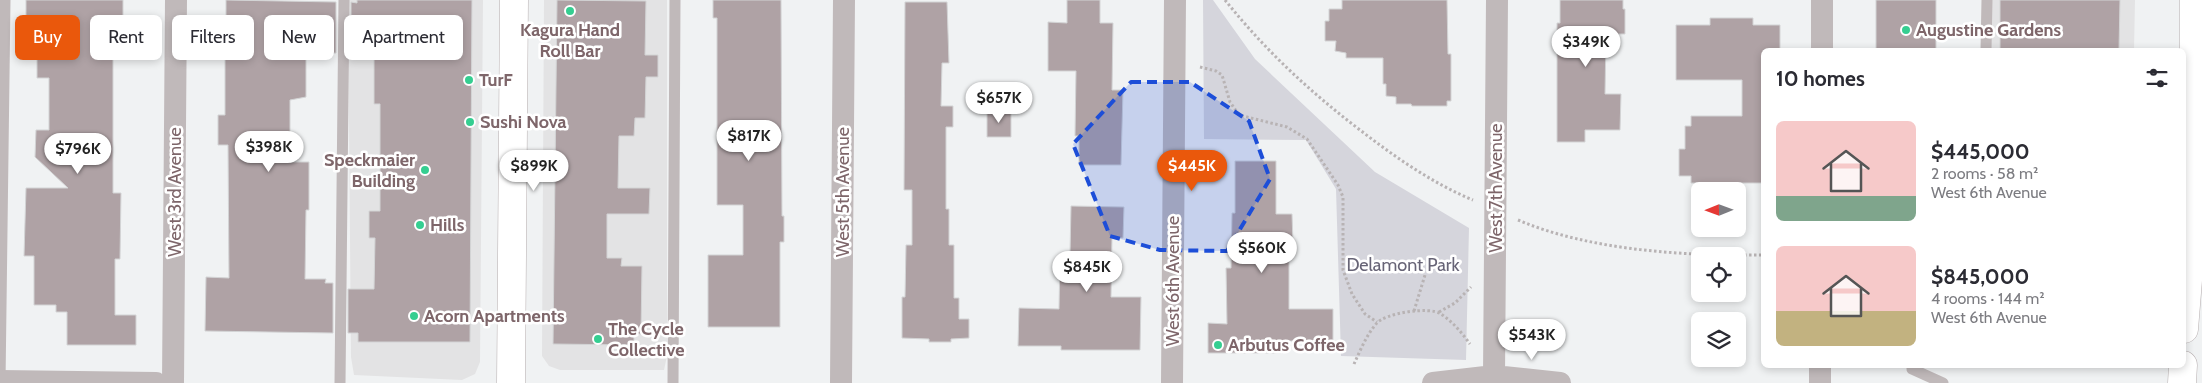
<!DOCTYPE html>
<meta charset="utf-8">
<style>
:root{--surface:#fff;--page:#f7f7f7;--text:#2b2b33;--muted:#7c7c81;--accent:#ea580c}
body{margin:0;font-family:Cabin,sans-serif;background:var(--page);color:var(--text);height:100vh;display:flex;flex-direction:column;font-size:19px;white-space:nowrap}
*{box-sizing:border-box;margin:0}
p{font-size:16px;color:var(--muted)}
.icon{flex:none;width:28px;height:28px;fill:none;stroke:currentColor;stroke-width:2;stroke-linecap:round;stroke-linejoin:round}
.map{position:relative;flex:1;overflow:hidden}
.side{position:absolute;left:1761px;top:48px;width:425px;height:320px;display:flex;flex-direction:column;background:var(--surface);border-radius:8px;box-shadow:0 2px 8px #0003}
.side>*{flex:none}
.guide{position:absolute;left:15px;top:15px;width:475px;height:45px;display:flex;gap:10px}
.needle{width:32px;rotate:269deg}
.buttons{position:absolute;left:1691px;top:182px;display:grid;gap:10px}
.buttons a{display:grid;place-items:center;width:55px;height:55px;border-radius:8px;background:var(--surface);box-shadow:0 2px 8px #0003;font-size:25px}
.price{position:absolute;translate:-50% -42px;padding:0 11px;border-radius:18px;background:#fff;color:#222;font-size:16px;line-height:32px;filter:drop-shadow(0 1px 2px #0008)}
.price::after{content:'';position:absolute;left:50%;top:30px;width:15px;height:11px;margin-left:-8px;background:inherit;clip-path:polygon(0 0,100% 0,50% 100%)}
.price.selected{background:var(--accent);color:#fff}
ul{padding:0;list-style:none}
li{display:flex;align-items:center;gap:15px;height:125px;padding:0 15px}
li span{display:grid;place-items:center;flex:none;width:140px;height:100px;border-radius:8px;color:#555}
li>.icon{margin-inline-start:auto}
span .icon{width:60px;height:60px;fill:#fffc;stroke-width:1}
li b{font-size:21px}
h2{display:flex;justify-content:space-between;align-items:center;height:60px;padding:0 15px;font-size:21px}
.tag{padding:0 18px;border-radius:8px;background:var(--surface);box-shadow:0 2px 8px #0003;font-size:18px;line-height:45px}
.tag.selected{background:var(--accent);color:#fff}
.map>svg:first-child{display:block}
.built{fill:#e3e3e4}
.green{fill:#d5d5dc}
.building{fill:#afa2a5;stroke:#d3d4d5}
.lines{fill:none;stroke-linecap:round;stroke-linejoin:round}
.secondary-casing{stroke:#b6aeaf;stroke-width:29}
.path{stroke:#b8b3b4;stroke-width:3;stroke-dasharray:2.5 2.5;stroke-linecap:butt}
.lane{stroke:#c0b9ba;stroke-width:11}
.street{stroke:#c0b9ba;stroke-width:22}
.secondary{stroke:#fff;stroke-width:28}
.marked{fill:#1d4ed8;fill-opacity:0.2;stroke:#1d4ed8;stroke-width:4;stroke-dasharray:10 6;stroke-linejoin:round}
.poi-dot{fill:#35ce91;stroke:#fff;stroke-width:2}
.labels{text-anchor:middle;stroke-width:5;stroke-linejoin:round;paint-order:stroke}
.poi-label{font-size:18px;font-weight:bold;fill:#7e666a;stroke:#fff;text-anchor:start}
.street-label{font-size:18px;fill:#7e666a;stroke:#fff}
.park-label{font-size:18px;fill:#676476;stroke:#fff}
</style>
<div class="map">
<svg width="2202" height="383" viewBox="0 0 2202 383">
<rect width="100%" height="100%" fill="#f0f2f3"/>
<!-- built -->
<path class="built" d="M348 0H483L480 362 475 374 462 380 354 375 351 357Z
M544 0H667V356L664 370H560L549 366 542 356Z
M1987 0H2135L2134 50H1986Z"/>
<!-- green -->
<path class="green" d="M1203 0H1213L1255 59 1375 172 1469 228 1466 360 1341 356 1336 189 1306 140 1204 139Z"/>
<!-- building -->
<path class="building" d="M26 0H123V19H113V193H121L120 259H115V315H136V345H67V312H56V305H34V256H24L26 188H68L35 157 36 130H49V78H37V51L67 19H26Z
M226 0 336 2V53L306 54V97L290 100V162H309V210H306L305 279H326L325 283H333V333L205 331 206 277 229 278 228 145H218V115H225V59L235 57V21H226Z
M357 0H472L470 342H358V333H348V289H374L375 238H369V211H380V104H374V53H351V2L357 3Z
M557 0 646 1 645 55H658V77H646L645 118H635L634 136H619L618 188H650L649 214H607V258H622L621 266H642L641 334H634V345L553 344Z
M713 0H781L782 216H784V242H780V327H708V255H743V205H717V18H713Z
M1067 0H1100V23H1113L1112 90H1123L1121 165H1079V136H1075L1076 71H1048V22L1067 23Z
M1342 0H1447L1448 54H1451V101H1447V106H1412L1411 104H1396V97L1386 96V84H1383V58H1346V53L1335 51 1336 41H1325V21H1329V9H1342Z
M1560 0H1623V9H1625V34H1606L1605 94H1621L1620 130H1585V142H1557V23H1560Z
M1876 0H1936V50H1876Z
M2000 0H2120L2119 50H2000Z
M905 2H947L949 63H942L941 106H953V127H946V209H949V245H954V298H959V319H969V338L951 339V342H929V339L902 338V297H905L906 245H912V190H904Z
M1710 18H1753V25H1780V50H1764V183H1691V176H1679V149H1685V126H1691V116H1742V80H1676V25H1710Z
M987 111H1011V137H987Z
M1235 161H1276V214H1292L1293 244H1289V309H1333V341H1281V353H1208V323L1227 324 1226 268H1231L1232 213H1235Z
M1071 206 1124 207 1123 238H1112L1111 297H1141L1140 350H1061V346H1018L1019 308 1059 309 1060 254H1070Z"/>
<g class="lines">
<!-- secondary casing -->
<g class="secondary-casing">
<path id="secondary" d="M2184 329 2194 207V0
M511 383 514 0
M2182 383 2183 365"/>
</g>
<!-- path -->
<path class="path" d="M1225 0C1265 50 1309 91 1360 130 1395 157 1432 183 1473 200
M1200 67 1216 71 1222 75 1230 102 1239 115 1287 127 1307 139 1338 185 1343 197V270L1352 294 1365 314 1377 322
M1518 220C1591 251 1686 256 1764 255
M1414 311 1425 275
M1439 312 1455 303 1471 287
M1354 364C1360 351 1366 336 1376 324 1384 313 1430 306 1441 314 1453 322 1462 333 1470 344"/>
<!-- lane -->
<path class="lane" d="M1986 50 1987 0
M1912 365V369L1943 383
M0 383 5 0
M340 383 344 0
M673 383 675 0"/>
<!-- street -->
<path class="street" d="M1822 50V0
M1494 376 1497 0
M0 381 156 383
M173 383 176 0
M841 383 844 0
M1172 383 1175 0
M1433 383 1494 376 1560 383
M1820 383V365"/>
<!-- secondary -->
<use href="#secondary" class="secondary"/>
</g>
<!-- marked area -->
<path class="marked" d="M1131 82H1190L1249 121 1270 179 1227 251 1160 250 1110 236 1073 144Z"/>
<!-- markers -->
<g class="poi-dot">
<circle cx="570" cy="11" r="5"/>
<circle cx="1906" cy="30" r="5"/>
<circle cx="469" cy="80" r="5"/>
<circle cx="470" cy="122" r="5"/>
<circle cx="425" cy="170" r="5"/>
<circle cx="420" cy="225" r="5"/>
<circle cx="414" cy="316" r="5"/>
<circle cx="598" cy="339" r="5"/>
<circle cx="1218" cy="345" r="5"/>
</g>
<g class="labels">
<!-- poi labels -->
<g class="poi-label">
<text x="570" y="36" text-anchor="middle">Kagura Hand<tspan x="570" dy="21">Roll Bar</tspan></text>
<text x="1916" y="36">Augustine Gardens</text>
<text x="479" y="86">TurF</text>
<text x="480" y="128">Sushi Nova</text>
<text x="415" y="166" text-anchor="end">Speckmaier<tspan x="415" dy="21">Building</tspan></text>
<text x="430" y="231">Hills</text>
<text x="424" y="322">Acorn Apartments</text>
<text x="608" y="335">The Cycle<tspan x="608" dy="21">Collective</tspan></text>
<text x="1228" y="351">Arbutus Coffee</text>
</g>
<!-- street labels -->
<g class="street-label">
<text transform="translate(1496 188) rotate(-90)" y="6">West 7th Avenue</text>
<text transform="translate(175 192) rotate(-90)" y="6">West 3rd Avenue</text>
<text transform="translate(843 192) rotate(-90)" y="6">West 5th Avenue</text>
<text transform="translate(1173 281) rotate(-90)" y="6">West 6th Avenue</text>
</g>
<!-- park labels -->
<g class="park-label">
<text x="1403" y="271">Delamont Park</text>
</g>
</g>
</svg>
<div class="buttons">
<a><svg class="needle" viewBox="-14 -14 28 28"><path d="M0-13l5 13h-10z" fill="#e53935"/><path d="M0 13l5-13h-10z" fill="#7c7c81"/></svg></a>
<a><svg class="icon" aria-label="locate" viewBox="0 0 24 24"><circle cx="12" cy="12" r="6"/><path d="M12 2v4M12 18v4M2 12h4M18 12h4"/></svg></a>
<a><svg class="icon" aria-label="layers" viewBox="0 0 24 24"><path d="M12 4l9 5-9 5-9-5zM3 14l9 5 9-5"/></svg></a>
</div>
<b class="price" style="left:1586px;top:68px">$349K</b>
<b class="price" style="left:999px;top:124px">$657K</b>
<b class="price" style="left:749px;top:162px">$817K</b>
<b class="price" style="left:269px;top:173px">$398K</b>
<b class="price" style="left:78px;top:175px">$796K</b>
<b class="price" style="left:534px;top:192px">$899K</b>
<b class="price selected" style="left:1192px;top:192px">$445K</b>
<b class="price" style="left:1262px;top:274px">$560K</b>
<b class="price" style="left:1087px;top:293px">$845K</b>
<b class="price" style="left:1532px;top:361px">$543K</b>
<div class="guide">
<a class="tag selected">Buy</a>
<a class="tag">Rent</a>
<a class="tag">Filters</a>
<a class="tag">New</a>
<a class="tag">Apartment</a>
</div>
<section class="side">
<h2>10 homes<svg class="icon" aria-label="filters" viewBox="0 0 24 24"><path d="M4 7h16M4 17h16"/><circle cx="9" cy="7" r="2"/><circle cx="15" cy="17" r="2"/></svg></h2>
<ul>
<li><span style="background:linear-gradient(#f6c9c9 75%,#7fa58c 0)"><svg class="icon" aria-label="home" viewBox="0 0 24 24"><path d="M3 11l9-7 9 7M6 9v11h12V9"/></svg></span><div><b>$445,000</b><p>2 rooms · 58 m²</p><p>West 6th Avenue</p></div></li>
<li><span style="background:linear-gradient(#f6c9c9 65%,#c2b280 0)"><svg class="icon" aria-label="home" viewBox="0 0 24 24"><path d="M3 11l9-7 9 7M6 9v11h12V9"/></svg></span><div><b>$845,000</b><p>4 rooms · 144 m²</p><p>West 6th Avenue</p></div></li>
</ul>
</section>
</div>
